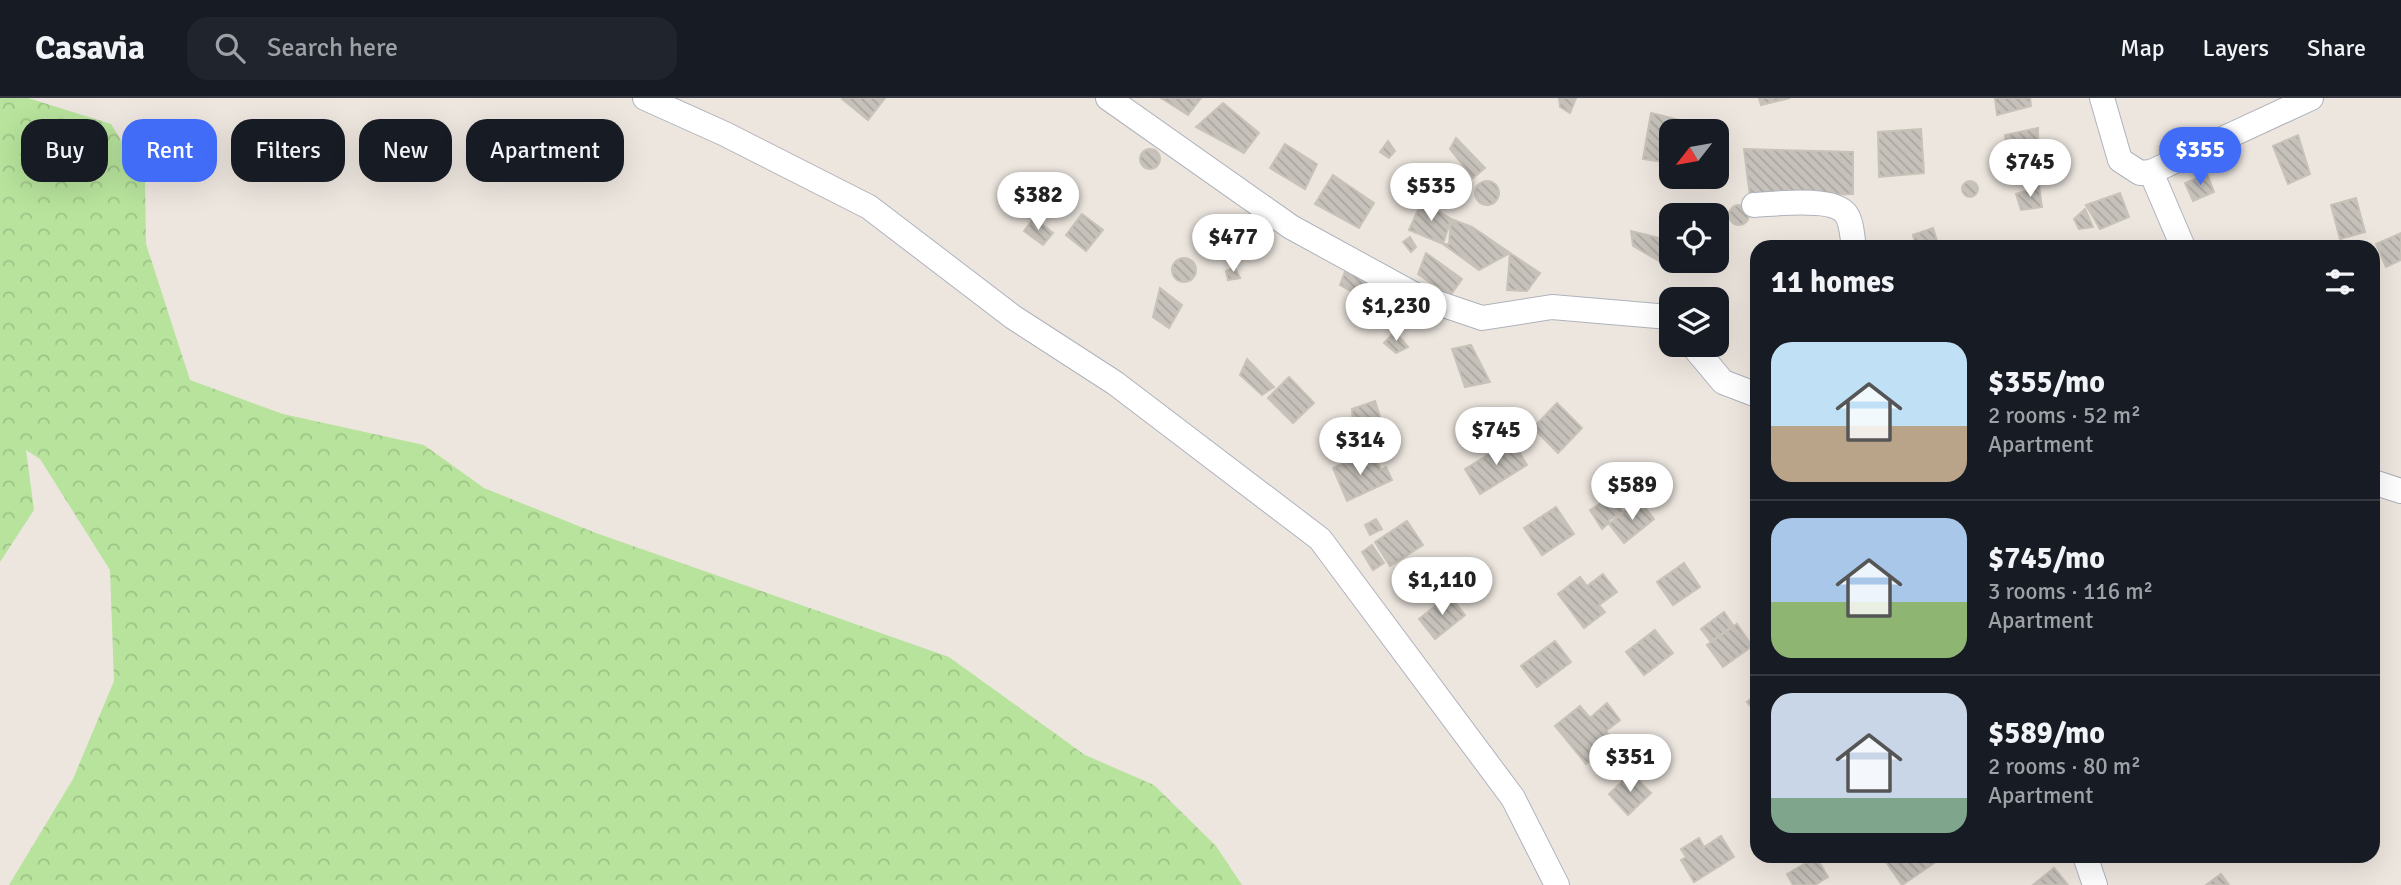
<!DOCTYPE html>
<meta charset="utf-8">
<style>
:root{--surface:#171b24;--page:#20242c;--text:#f1f3f6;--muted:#9ea1a6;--line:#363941;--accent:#416cf8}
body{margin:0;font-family:Signika,sans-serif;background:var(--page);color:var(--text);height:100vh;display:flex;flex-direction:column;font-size:26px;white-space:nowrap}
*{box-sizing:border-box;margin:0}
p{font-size:23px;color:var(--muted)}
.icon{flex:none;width:38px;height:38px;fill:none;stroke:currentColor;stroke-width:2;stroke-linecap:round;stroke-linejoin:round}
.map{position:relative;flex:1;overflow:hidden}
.details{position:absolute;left:1750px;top:142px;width:630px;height:623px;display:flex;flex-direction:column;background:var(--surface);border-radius:21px;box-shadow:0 7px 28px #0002}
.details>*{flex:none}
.guide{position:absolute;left:21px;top:21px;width:665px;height:63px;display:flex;gap:14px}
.needle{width:46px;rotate:239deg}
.buttons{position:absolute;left:1659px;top:21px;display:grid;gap:14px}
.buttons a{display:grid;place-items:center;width:70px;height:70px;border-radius:14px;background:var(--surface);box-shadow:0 7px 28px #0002;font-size:35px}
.price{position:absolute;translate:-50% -60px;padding:0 16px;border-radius:24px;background:#fff;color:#222;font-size:23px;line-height:46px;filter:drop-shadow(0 2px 4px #0008)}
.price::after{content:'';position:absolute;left:50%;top:42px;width:21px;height:16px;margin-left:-10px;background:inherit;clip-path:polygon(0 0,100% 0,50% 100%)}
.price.current{background:var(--accent);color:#fff}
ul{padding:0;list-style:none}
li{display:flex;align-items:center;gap:21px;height:175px;padding:0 21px}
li+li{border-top:2px solid var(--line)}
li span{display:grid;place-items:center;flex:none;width:196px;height:140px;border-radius:21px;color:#555}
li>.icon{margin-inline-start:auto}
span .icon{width:84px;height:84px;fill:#fffc;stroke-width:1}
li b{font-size:30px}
h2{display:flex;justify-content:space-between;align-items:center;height:84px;padding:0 21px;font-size:30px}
.pill{padding:0 24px;border-radius:21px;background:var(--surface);box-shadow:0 7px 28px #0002;font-size:24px;line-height:63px}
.pill.current{background:var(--accent);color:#fff}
header{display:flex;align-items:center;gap:42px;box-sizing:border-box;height:98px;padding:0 35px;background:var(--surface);border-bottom:2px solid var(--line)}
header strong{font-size:33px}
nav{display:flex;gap:38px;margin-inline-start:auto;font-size:24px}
.search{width:490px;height:63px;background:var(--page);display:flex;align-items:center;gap:18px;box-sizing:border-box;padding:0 24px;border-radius:21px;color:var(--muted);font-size:26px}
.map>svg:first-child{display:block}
.forest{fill:url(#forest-crowns)}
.building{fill:url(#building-back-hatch);stroke:#c9c2b8;stroke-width:2}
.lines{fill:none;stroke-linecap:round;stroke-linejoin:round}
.minor-casing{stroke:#afb2bc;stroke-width:26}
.minor{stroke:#fff;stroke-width:24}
</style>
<header>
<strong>Casavia</strong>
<div class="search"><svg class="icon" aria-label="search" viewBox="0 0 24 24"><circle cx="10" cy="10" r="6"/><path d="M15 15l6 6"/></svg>Search here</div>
<nav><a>Map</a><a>Layers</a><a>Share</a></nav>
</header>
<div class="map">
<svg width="2401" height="787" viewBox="0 0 2401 787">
<defs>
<pattern id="forest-crowns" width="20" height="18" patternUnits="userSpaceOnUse" patternTransform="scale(1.75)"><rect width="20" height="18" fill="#b7e39c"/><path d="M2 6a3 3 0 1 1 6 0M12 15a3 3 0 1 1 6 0" fill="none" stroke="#9ec387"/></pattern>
<pattern id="building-back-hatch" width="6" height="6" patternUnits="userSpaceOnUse" patternTransform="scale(1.75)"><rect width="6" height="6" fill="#c6c1ba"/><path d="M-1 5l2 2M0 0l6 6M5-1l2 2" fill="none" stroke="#aaa6a0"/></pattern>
</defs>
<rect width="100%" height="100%" fill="#ede6df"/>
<!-- forest -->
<path class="forest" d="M0 0H28L111 26 145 81 146 146 190 282 283 316 424 347 484 390 596 435 949 559 1085 657 1154 687 1216 748 1242 787H9L73 681 114 583 110 472 40 361 26 352 34 412 0 464Z"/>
<!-- building -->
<path class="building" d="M843 0H885L868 22 842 1Z
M1161 0H1201L1188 17Z
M1559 0H1576L1570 15 1560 9Z
M1759 0H1790L1761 7Z
M1995 0H2030L2031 8 1997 17Z
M1223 5 1259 35 1244 55 1196 29Z
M1651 15 1712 30V33H1671V65L1643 61Z
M2038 30V49L2028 50 2031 66 2008 69 2005 37Z
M1921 31 1924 75 1879 79 1878 34Z
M2298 37 2310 76 2288 86 2273 48Z
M1456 40 1485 70 1473 80 1450 51Z
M1388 43 1395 53 1389 60 1380 54Z
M1285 46 1317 66 1305 91 1270 70Z
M1744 51 1853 54V96L1750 99Z
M1140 61a10 10 0 1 1 20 0a10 10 0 1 1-20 0Z
M2207 76 2214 94 2193 103 2185 85Z
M1333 77 1374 105 1359 130 1315 106Z
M1962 91a8 8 0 1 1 16 0a8 8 0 1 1-16 0Z
M1475 95a12 12 0 1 1 24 0a12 12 0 1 1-24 0Z
M2039 89 2042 109 2021 112 2016 96Z
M2120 95 2129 119 2100 131 2086 107Z
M2356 100 2365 134 2340 141 2331 107Z
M1422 103 1451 121 1443 146 1409 132Z
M1729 117a10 10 0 1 1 20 0a10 10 0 1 1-20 0Z
M2085 111 2093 129 2079 131 2074 121Z
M1082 116 1103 132 1086 153 1066 137Z
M1034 120 1053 135 1043 147 1024 133Z
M1451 121 1472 129 1510 155 1479 172 1443 146H1449Z
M1933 130 1939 149H1916L1913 137Z
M1631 133 1671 143 1666 167 1633 148Z
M2401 135V162L2386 169 2376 146Z
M1410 139 1416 149 1411 154 1403 144Z
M1426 155 1462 181 1450 198 1418 176Z
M1510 155 1540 175 1527 193 1507 192Z
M1172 172a12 12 0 1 1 24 0a12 12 0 1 1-24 0Z
M1348 166 1377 189 1364 200 1340 187Z
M1235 169 1240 180 1228 182 1226 173Z
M1160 190 1182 207 1169 230 1153 219Z
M1395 234 1408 249 1396 255 1384 245Z
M1471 247 1490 284 1465 289 1452 251Z
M1247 261 1274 289 1262 297 1240 277Z
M1289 279 1314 305 1293 325 1268 300Z
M1375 303 1386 337 1363 338 1353 327 1352 311Z
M1557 305 1582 330 1558 355 1533 330Z
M1512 342 1527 367 1480 396 1465 371Z
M1360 357 1364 366 1376 361 1381 372 1386 369 1392 382 1347 403 1333 370Z
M1606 402 1609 408 1616 403 1623 414 1609 422 1610 424 1602 431 1590 412Z
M1639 402 1654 421 1624 445 1609 426Z
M1556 409 1574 436 1542 457 1524 430Z
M1376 421 1382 431 1370 437 1365 427Z
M1407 423 1423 447 1390 468 1375 444Z
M1372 447 1384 465 1373 472 1362 454Z
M1684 465 1700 489 1673 507 1657 484Z
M1463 474 1474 494 1461 500 1452 484Z
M1603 476 1617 494 1599 507 1605 514 1584 530 1558 496 1580 479 1587 488Z
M1449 497 1465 517 1435 541 1419 521Z
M1724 514 1733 527 1711 544 1701 531Z
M1737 526 1752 548 1723 569 1707 547Z
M1655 532 1673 555 1644 577 1626 554Z
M1555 543 1571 564 1537 589 1521 568Z
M1757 596V616L1747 604Z
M1607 605 1620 622 1606 633 1614 644 1586 666 1555 628 1580 608 1590 620Z
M1631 675 1651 695 1628 717 1609 696Z
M1721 738 1734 759 1694 784 1681 762 1686 759 1681 751 1699 740 1704 749Z
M1882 758H1938L1940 761 1902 787Z
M1816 759 1828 779 1815 787H1793L1787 776Z
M2054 770 2068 787H2033Z
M2221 776 2229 787H2206Z"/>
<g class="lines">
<!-- minor casing -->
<g class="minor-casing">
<path id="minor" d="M645 0 725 36 869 109 1013 219 1115 285 1320 441 1513 700 1557 787
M1108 0 1291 129 1417 198 1482 220 1552 209 1669 219 1671 222
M2102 0 2120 62 2140 75 2151 74 2311 0
M2151 74 2183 149
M1754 107C1775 106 1833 98 1846 116 1852 124 1852 139 1854 149
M1692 247 1723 284 1757 297
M2373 384 2401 393
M2085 758 2095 787"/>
</g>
<!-- minor -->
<use href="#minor" class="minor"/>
</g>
</svg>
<div class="buttons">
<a><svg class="needle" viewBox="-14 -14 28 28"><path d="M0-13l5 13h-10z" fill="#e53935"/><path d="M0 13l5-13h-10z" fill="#9ea1a6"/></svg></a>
<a><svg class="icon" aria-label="locate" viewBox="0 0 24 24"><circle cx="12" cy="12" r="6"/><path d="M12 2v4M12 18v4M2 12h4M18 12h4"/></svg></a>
<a><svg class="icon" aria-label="layers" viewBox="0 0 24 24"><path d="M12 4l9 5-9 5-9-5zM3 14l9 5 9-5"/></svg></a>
</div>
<b class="price current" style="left:2200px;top:89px">$355</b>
<b class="price" style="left:2030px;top:101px">$745</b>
<b class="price" style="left:1431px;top:125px">$535</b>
<b class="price" style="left:1038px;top:134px">$382</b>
<b class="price" style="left:1233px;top:176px">$477</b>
<b class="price" style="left:1396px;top:245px">$1,230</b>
<b class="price" style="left:1496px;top:369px">$745</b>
<b class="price" style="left:1360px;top:379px">$314</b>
<b class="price" style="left:1632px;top:424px">$589</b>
<b class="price" style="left:1442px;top:519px">$1,110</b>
<b class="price" style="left:1630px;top:696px">$351</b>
<div class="guide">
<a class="pill">Buy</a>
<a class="pill current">Rent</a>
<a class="pill">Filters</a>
<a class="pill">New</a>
<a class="pill">Apartment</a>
</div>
<section class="details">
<h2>11 homes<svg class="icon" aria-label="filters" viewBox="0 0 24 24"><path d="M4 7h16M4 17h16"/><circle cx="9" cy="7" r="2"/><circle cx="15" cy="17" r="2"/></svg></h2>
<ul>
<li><span style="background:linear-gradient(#bfe0f5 60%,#b9a48a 0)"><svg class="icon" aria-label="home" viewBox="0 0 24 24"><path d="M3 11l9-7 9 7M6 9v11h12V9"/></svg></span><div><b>$355/mo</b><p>2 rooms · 52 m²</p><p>Apartment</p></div></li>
<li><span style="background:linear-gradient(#a9c7e8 60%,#8fb573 0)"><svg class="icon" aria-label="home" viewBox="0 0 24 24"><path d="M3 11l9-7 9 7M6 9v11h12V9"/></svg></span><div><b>$745/mo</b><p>3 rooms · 116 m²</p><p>Apartment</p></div></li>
<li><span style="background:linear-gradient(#c9d6e8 75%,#7fa58c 0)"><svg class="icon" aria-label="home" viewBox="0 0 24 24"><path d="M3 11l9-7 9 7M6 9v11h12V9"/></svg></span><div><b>$589/mo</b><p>2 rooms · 80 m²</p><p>Apartment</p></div></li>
</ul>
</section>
</div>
